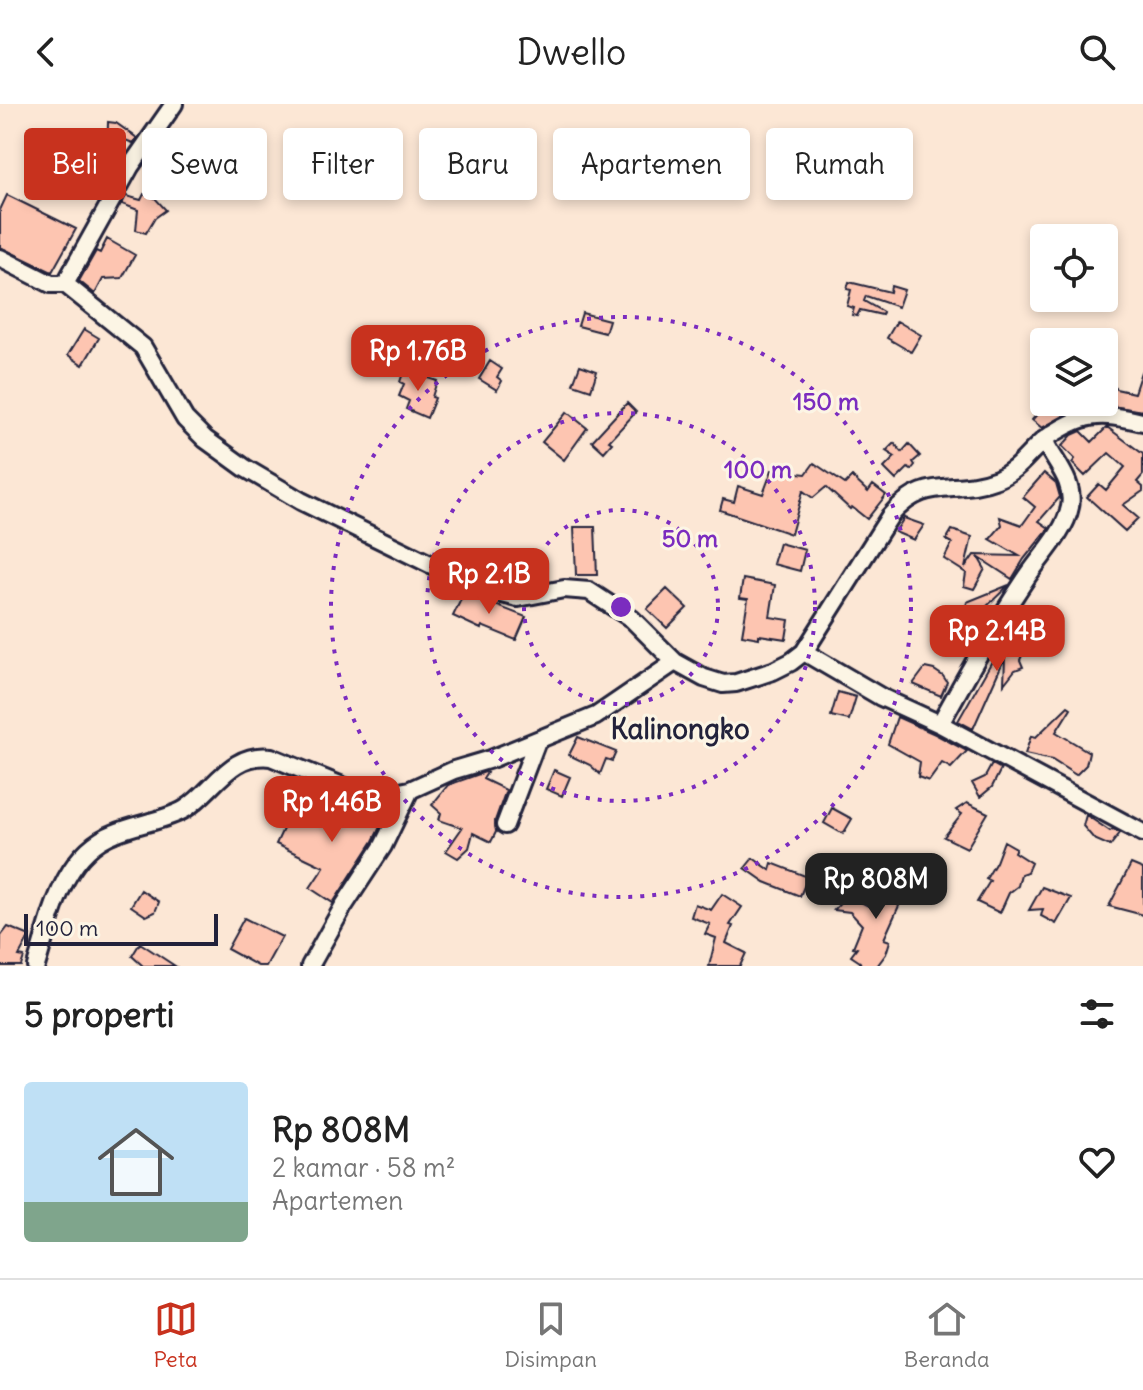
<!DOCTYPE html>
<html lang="id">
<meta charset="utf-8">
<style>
:root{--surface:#fff;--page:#f6f6f6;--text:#222;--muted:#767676;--line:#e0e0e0;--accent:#c8321e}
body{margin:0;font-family:Delius,sans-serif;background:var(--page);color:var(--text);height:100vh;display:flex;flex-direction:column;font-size:30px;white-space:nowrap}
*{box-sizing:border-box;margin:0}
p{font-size:26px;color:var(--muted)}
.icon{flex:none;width:44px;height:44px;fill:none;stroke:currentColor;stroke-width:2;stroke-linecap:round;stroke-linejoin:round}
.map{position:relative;height:862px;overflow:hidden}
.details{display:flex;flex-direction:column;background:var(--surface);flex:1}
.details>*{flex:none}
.banner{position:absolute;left:24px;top:24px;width:1096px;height:72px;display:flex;gap:16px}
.controls{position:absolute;left:1030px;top:120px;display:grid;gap:16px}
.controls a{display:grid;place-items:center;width:88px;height:88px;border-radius:8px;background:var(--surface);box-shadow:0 4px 12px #0003;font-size:40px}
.scale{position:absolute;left:24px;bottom:20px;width:194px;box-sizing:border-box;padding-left:8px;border:4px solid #22223b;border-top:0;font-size:22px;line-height:28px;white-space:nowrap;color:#22223b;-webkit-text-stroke:6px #fcf5e5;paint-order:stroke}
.price{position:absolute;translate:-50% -68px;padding:0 18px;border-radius:16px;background:var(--accent);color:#fff;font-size:26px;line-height:52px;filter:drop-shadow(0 2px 4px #0008)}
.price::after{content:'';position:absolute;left:50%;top:48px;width:24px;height:18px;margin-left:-12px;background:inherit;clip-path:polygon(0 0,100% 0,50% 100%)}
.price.selected{background:#222;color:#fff}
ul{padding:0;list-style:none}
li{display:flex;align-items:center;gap:24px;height:200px;padding:0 24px}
li span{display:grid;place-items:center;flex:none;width:224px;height:160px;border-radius:8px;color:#555}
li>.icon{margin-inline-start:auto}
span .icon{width:96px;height:96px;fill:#fffc;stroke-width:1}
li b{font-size:34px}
h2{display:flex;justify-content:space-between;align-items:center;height:96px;padding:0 24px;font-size:34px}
.chip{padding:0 28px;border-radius:8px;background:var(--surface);box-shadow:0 4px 12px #0003;font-size:28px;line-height:72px}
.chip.selected{background:var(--accent);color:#fff}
header{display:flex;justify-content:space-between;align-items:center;height:104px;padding:0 24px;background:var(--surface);font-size:36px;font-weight:600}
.tab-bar{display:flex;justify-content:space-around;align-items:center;height:112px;border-top:2px solid var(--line);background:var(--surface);font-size:22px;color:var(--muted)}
.tab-bar a{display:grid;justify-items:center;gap:4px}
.tab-bar .selected{color:var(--accent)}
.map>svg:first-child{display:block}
.building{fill:#fdc5b1;stroke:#22223b;stroke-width:2}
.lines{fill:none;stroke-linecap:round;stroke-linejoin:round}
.minor-casing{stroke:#22223b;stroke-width:22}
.minor{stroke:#fcf5e5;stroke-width:16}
.ring{fill:none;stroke:#7b2cbf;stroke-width:4;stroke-dasharray:4 8}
.labels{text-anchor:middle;stroke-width:6;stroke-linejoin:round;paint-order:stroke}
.quarter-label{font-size:28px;font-weight:bold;fill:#22223b;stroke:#fcf5e5}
.centre{fill:#7b2cbf;stroke:#fcf5e5;stroke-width:4}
.ring-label{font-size:24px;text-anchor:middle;font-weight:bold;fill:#7b2cbf;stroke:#fcf5e5;stroke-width:6;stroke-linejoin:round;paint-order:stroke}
</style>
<header><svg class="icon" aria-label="back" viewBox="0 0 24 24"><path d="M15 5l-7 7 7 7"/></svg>Dwello<svg class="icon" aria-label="search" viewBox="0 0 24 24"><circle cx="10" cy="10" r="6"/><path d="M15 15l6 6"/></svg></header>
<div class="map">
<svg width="1143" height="862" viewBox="0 0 1143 862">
<rect width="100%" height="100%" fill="#fce7d5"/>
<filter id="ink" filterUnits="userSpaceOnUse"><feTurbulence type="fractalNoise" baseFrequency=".0125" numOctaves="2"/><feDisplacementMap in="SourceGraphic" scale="16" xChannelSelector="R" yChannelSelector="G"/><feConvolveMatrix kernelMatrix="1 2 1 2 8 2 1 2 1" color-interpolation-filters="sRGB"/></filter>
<g filter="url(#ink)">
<!-- building -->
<path class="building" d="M108 18 116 19 137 34 133 39 120 34 107 59Z
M144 90 155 94 166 106 155 114 146 129 136 126 138 106 122 100 126 92 141 96Z
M7 91 76 125 52 168 0 143V106Z
M107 135 135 151 122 174 103 175 95 190 79 177 96 147 100 149Z
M849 178 890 188 891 182 904 186 898 203 866 192 864 197 883 208 882 211 860 206 857 212 852 211 854 204 847 202 851 186 847 185Z
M582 209 609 216 605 229 578 222Z
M897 217 921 231 911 248 887 234Z
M84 225 99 234 83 261 68 251Z
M490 257 502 265 497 273 502 277 497 286 479 275Z
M580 261 597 267 591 286 573 280Z
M404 266 437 277 432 293 435 294 427 314 406 305 409 297 399 292 404 280 400 278Z
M1141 268 1143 269V307L1104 301 1110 293 1104 296V273L1116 285 1134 289Z
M1048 298H1086L1079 304 1042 324 1032 316Z
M627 299 636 308 609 337 612 339 604 348 592 337Z
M567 308 587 324 564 356 542 338Z
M1107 323 1143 350V371L1137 378 1143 383V387L1123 401 1138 414 1125 427 1087 393 1099 380 1106 386 1125 363 1109 349 1085 372 1072 359 1075 355 1062 342 1072 331 1081 327 1092 338Z
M894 339 902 348 909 340 920 352 913 358 915 361 911 366 908 364 896 376 884 364 895 353 886 347Z
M814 359 845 380 852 373 868 388 873 381 886 391 867 415 852 403 850 405 826 383 813 394 803 387 791 430 720 406 723 395 734 398 738 382 763 390 772 366 806 370Z
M1044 369 1056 379 1060 393 1039 417 1049 424 1024 455 1012 475 978 453 985 465 974 485 964 482 966 469 944 455 952 439 946 436 952 426 972 433 965 464 974 451 1019 452 990 435 1002 421 1000 413 1022 421 1035 403 1023 393Z
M904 414 924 421 914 436 895 428Z
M574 423H595L597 471H576Z
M779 439 805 446 800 467 773 460Z
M743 475 775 481 770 513 789 516 786 535 759 531V534L742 531 748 495 740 494Z
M1009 481 984 505 991 509 983 522 979 520 967 550 945 537 965 507 967 498Z
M667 485 687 504 667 524 647 505Z
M464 489 526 513 516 536 482 522 481 525 453 512Z
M1012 522 1031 531 1020 556 1023 563 1015 566 1004 580 1005 553 973 625 958 617Z
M925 564 934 566 943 572 947 578 941 592 913 580Z
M838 588 856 593 849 616 831 612Z
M1068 602 1071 604 1056 628 1089 648 1086 661 1076 671 1052 656 1025 650 1031 632 1036 633Z
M897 613 935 630 967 647 951 664 942 659 929 677 918 673 920 658 888 640Z
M578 633 616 648 612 657 606 655 600 670 590 661 569 651Z
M992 660 1001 665 992 683 980 693 972 679 985 673Z
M554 666 570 673 562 692 546 685Z
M485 668 487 669 483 675 506 686 495 717 496 728 491 738 473 729 469 744 458 754 446 747 462 724 439 716 441 709 432 701 448 681Z
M313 696 334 705 330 715 351 710 365 717 372 703 388 707 373 737 333 799 310 784 324 763 276 740 288 714 303 721Z
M967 699 988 709 967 744 944 733 962 710 956 706Z
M832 704 852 715 843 730 824 719Z
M1086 711 1110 727 1113 725 1120 729 1110 742 1094 735 1083 722Z
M1004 737 1016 744 1014 748 1031 759 1027 768 1021 770 1018 782 1009 789 1000 809 977 798 990 777 986 775 996 758Z
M753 754 770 766 772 759 808 773 800 792 765 778 745 764Z
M1131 760 1143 765V811L1109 802Z
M890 768 911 775 884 835 890 837 886 850 877 862H861L860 858 851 852 857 844 853 843 862 821 850 808 834 806 845 794 855 795 876 806 888 781Z
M1042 783 1071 794 1056 820 1041 812 1043 805 1029 806Z
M141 786 159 798 155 808 146 812 131 802Z
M722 790 742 803 730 821 733 822 726 839 746 849 740 862H709L716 834 705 830 710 820 691 813 695 800 711 806Z
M244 814 282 833 266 862H258L227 845Z
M8 823 30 832 19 852 24 853 21 862H0L1 832Z
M140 839 175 862H143L132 852Z"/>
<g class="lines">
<!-- minor casing -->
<g class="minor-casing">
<path id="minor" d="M0 154 51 180H65
M65 180 143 243 185 315 205 335 245 364 301 397 479 484 518 494 564 485 589 487 632 515 675 558
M65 180 130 63 174 0
M804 548 881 593 940 620 1143 729
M940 620C967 571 994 522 1025 476 1039 454 1065 429 1070 403 1075 377 1054 358 1044 336
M505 721 537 637
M36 862C51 814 62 749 115 729 136 720 167 716 185 705 215 686 230 648 271 653L367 692H378L410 686 454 666 491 655 596 612 675 558 704 574 723 580 736 579 773 567 791 558 804 548 890 412C925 370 953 392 997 375 1019 366 1027 350 1044 336 1054 328 1070 319 1082 315 1102 308 1123 314 1143 318
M310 862 343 803 383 742 410 686"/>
</g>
<!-- minor -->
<use href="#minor" class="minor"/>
</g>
</g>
<!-- distance rings -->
<g class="ring">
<circle cx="621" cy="503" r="97"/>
<circle cx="621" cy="503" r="194"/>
<circle cx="621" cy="503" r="290"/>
</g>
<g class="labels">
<!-- quarter labels -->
<g class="quarter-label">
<text x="680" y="635">Kalinongko</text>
</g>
</g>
<circle cx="621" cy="503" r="12" class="centre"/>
<g class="ring-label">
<text x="826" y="306">150 m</text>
<text x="758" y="374">100 m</text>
<text x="690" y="443">50 m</text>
</g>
</svg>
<div class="controls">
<a><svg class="icon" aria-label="locate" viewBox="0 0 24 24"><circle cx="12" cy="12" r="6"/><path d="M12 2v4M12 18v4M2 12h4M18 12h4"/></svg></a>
<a><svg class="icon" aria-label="layers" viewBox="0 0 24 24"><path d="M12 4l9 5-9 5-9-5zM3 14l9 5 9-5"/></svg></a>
</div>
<div class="scale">100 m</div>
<b class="price" style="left:418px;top:289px">Rp 1.76B</b>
<b class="price" style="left:489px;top:512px">Rp 2.1B</b>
<b class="price" style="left:997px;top:569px">Rp 2.14B</b>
<b class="price" style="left:332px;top:740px">Rp 1.46B</b>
<b class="price selected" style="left:876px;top:817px">Rp 808M</b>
<div class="banner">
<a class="chip selected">Beli</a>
<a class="chip">Sewa</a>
<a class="chip">Filter</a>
<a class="chip">Baru</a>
<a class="chip">Apartemen</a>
<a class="chip">Rumah</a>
</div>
</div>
<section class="details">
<h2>5 properti<svg class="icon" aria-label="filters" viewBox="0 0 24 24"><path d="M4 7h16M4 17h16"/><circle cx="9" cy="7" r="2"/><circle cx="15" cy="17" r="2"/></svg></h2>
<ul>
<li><span style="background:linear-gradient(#bfe0f5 75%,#7fa58c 0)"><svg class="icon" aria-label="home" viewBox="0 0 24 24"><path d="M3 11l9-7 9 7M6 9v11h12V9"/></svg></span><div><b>Rp 808M</b><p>2 kamar · 58 m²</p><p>Apartemen</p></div><svg class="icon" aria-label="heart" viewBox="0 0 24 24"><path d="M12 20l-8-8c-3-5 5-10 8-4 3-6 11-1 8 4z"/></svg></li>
</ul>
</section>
<nav class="tab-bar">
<a class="selected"><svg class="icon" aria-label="map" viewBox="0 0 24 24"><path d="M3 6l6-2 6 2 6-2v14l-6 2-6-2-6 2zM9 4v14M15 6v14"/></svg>Peta</a>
<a><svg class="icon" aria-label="saved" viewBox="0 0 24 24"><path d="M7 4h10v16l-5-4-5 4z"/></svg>Disimpan</a>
<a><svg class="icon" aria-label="home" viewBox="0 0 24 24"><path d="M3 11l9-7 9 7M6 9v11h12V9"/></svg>Beranda</a>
</nav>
